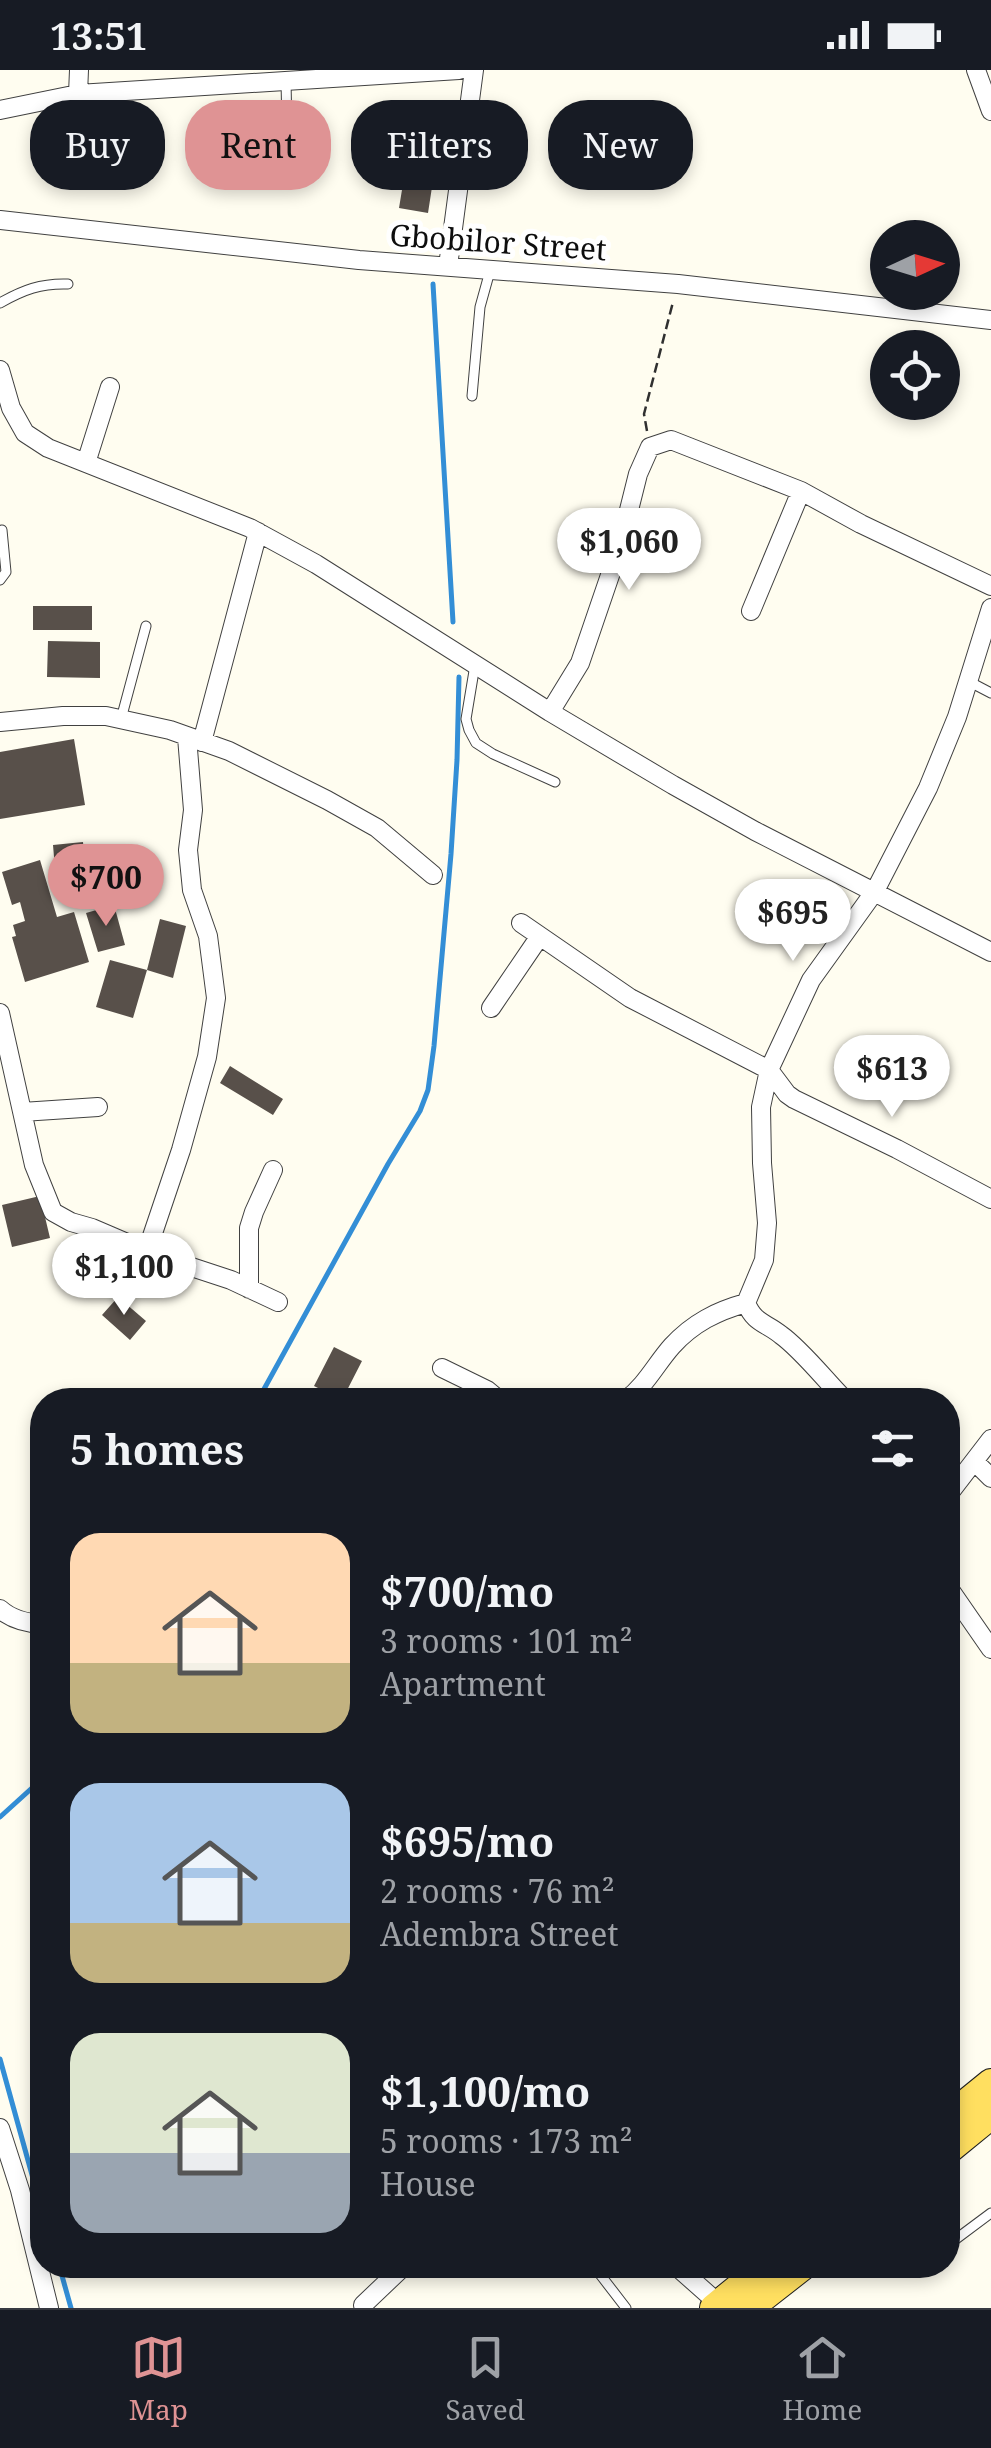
<!DOCTYPE html>
<meta charset="utf-8">
<style>
:root{--surface:#171b24;--page:#20242c;--text:#f1f3f6;--muted:#9ea1a6;--line:#363941;--accent:#df9394}
body{margin:0;font-family:"Noto Serif",serif;background:var(--page);color:var(--text);height:100vh;display:flex;flex-direction:column;font-size:38px;white-space:nowrap}
*{box-sizing:border-box;margin:0}
p{font-size:32px;color:var(--muted)}
.icon{flex:none;width:55px;height:55px;fill:none;stroke:currentColor;stroke-width:2;stroke-linecap:round;stroke-linejoin:round}
.map{position:relative;flex:1;overflow:hidden}
.panel{position:absolute;left:30px;top:1318px;width:930px;height:890px;display:flex;flex-direction:column;background:var(--surface);border-radius:40px;box-shadow:0 5px 15px #0003}
.panel>*{flex:none}
.guide{position:absolute;left:30px;top:30px;width:932px;height:90px;display:flex;gap:20px}
.needle{width:65px;rotate:86deg}
.buttons{position:absolute;left:870px;top:150px;display:grid;gap:20px}
.buttons a{display:grid;place-items:center;width:90px;height:90px;border-radius:50%;background:var(--surface);box-shadow:0 5px 15px #0003;font-size:50px}
.price{position:absolute;translate:-50% -85px;padding:0 22px;border-radius:35px;background:#fff;color:#222;font-size:32px;line-height:65px;filter:drop-shadow(0 2px 5px #0008)}
.price::after{content:'';position:absolute;left:50%;top:60px;width:30px;height:22px;margin-left:-15px;background:inherit;clip-path:polygon(0 0,100% 0,50% 100%)}
.price.selected{background:var(--accent);color:#111}
ul{padding:0;list-style:none}
li{display:flex;align-items:center;gap:30px;height:250px;padding:0 40px}
li span{display:grid;place-items:center;flex:none;width:280px;height:200px;border-radius:30px;color:#555}
li>.icon{margin-inline-start:auto}
span .icon{width:120px;height:120px;fill:#fffc;stroke-width:1}
li b{font-size:42px}
h2{display:flex;justify-content:space-between;align-items:center;height:120px;padding:0 40px;font-size:42px}
.tag{padding:0 35px;border-radius:40px;background:var(--surface);box-shadow:0 5px 15px #0003;font-size:35px;line-height:90px}
.tag.selected{background:var(--accent);color:#111}
.status{display:flex;justify-content:space-between;align-items:center;height:70px;padding:0 50px;background:var(--surface);direction:ltr}
.status svg{height:28px;fill:currentColor}
.dock{display:flex;justify-content:space-around;align-items:center;height:140px;border-top:2px solid var(--line);background:var(--surface);font-size:28px;color:var(--muted)}
.dock a{display:grid;justify-items:center;gap:5px}
.dock .selected{color:var(--accent)}
.map>svg:first-child{display:block}
.lines{fill:none;stroke-linecap:round;stroke-linejoin:round}
.stream{stroke:#338ed6;stroke-width:5}
.building{fill:#58504a}
.lane-casing{stroke:#414141;stroke-width:11}
.street-casing{stroke:#414141;stroke-width:20}
.primary-casing{stroke:#1f1f1f;stroke-width:30}
.path{stroke:#303030;stroke-width:2.5;stroke-dasharray:10 5;stroke-linecap:butt}
.lane{stroke:#fff;stroke-width:9}
.street{stroke:#fff;stroke-width:18}
.primary{stroke:#ffdf60;stroke-width:28}
.labels{text-anchor:middle;stroke-width:10;stroke-linejoin:round;paint-order:stroke}
.street-label{font-size:30px;fill:#0e0e0e;stroke:#fff}
</style>
<div class="status"><b>13:51</b><svg viewBox="0 0 49 12"><path d="M0 12V9h3v3zM5 12V6h3v6zM10 12V3h3v9zM15 12V0h3v12zM26 1h20v11H26zM47 4h2v5h-2z"/></svg></div>
<div class="map">
<svg width="991" height="2238" viewBox="0 0 991 2238">
<rect width="100%" height="100%" fill="#fffdf0"/>
<g class="lines">
<!-- stream -->
<path class="stream" d="M433 214 453 552
M258 1330 388 1094 420 1041 428 1020 434 976 451 784 457 690 459 607
M0 1747 42 1709
M0 1989 42 2141
M59 2195 71 2238"/>
</g>
<!-- building -->
<path class="building" d="M416 35 444 39 428 143 399 138Z
M33 536H92V560H33Z
M48 571 100 572V608L47 607Z
M74 669 85 735 0 749V682Z
M83 772 87 819 57 822 53 775Z
M40 790 57 847 74 842 89 892 25 912 12 867 16 866 13 855 25 851 20 832 12 835 2 802Z
M114 835 125 875 98 882 86 843Z
M160 849 186 856 173 908 147 900Z
M110 890 147 900 133 948 96 937Z
M230 996 283 1029 273 1045 220 1013Z
M40 1126 50 1168 12 1177 2 1135Z
M118 1227 146 1251 130 1270 102 1245Z
M334 1277 362 1291 342 1330 314 1316Z"/>
<g class="lines">
<!-- lane casing -->
<g class="lane-casing">
<path id="lane" d="M286 11 288 106
M0 233C23 220 41 213 68 214
M472 326 480 237 490 201
M0 510 6 502 2 460
M475 595 466 649 469 660 476 673 493 684 555 712
M968 611 991 623
M121 649 146 556
M948 2175 991 2143
M599 2203 626 2238"/>
</g>
<!-- street casing -->
<g class="street-casing">
<path id="street" d="M976 0 991 41
M78 24 79 0
M0 40 78 24 459 0
M0 150 359 190 678 214 991 250
M448 196 474 0
M0 300 11 338 25 363 48 378 250 458 316 494 550 642 673 715 755 761 991 882
M86 393 110 317
M751 541 801 421
M550 642 580 593 620 476 638 404 650 377 671 370 801 421 861 454 991 516
M0 652 63 646H106L170 660 229 681 327 730 377 758 433 805
M202 672 258 462
M521 853 630 928 769 1000 787 1024 794 1029 897 1079 991 1129
M491 938 540 866
M0 943 34 1095 53 1142 71 1152 92 1158 155 1185 231 1210 278 1232
M22 1042 98 1037
M147 1181 181 1080 207 987 216 928 208 866 192 820 188 780 193 740 187 667
M249 1219V1158L254 1142 273 1100
M442 1298 487 1320 499 1330
M626 1330C646 1315 656 1294 672 1276 693 1253 717 1241 746 1233
M845 1330C826 1311 802 1280 781 1265 765 1252 755 1254 746 1233L764 1190 767 1153 762 1093 761 1037 769 1000 811 910 875 821 928 718 957 647 991 538
M975 1392 991 1408
M948 1425 991 1369
M948 1517 991 1579
M0 1539C12 1550 27 1553 42 1554
M0 2058 20 2120 49 2238
M675 2195 719 2234
M363 2235 405 2195"/>
</g>
<!-- primary casing -->
<g class="primary-casing">
<path id="primary" d="M948 2048 991 2013
M948 2080 991 2045
M714 2238 767 2195
M749 2238 804 2195"/>
</g>
<!-- path -->
<path class="path" d="M647 361 644 344 673 232"/>
<!-- lane -->
<use href="#lane" class="lane"/>
<!-- street -->
<use href="#street" class="street"/>
<!-- primary -->
<use href="#primary" class="primary"/>
</g>
<g class="labels">
<!-- street labels -->
<g class="street-label">
<text transform="translate(498 173) rotate(4)" y="10">Gbobilor Street</text>
</g>
</g>
</svg>
<div class="buttons">
<a><svg class="needle" viewBox="-14 -14 28 28"><path d="M0-13l5 13h-10z" fill="#e53935"/><path d="M0 13l5-13h-10z" fill="#9ea1a6"/></svg></a>
<a><svg class="icon" aria-label="locate" viewBox="0 0 24 24"><circle cx="12" cy="12" r="6"/><path d="M12 2v4M12 18v4M2 12h4M18 12h4"/></svg></a>
</div>
<b class="price" style="left:629px;top:523px">$1,060</b>
<b class="price selected" style="left:106px;top:859px">$700</b>
<b class="price" style="left:793px;top:894px">$695</b>
<b class="price" style="left:892px;top:1050px">$613</b>
<b class="price" style="left:124px;top:1248px">$1,100</b>
<div class="guide">
<a class="tag">Buy</a>
<a class="tag selected">Rent</a>
<a class="tag">Filters</a>
<a class="tag">New</a>
</div>
<section class="panel">
<h2>5 homes<svg class="icon" aria-label="filters" viewBox="0 0 24 24"><path d="M4 7h16M4 17h16"/><circle cx="9" cy="7" r="2"/><circle cx="15" cy="17" r="2"/></svg></h2>
<ul>
<li><span style="background:linear-gradient(#ffd9b3 65%,#c2b280 0)"><svg class="icon" aria-label="home" viewBox="0 0 24 24"><path d="M3 11l9-7 9 7M6 9v11h12V9"/></svg></span><div><b>$700/mo</b><p>3 rooms · 101 m²</p><p>Apartment</p></div></li>
<li><span style="background:linear-gradient(#a9c7e8 70%,#c2b280 0)"><svg class="icon" aria-label="home" viewBox="0 0 24 24"><path d="M3 11l9-7 9 7M6 9v11h12V9"/></svg></span><div><b>$695/mo</b><p>2 rooms · 76 m²</p><p>Adembra Street</p></div></li>
<li><span style="background:linear-gradient(#dfe7d0 60%,#9aa5b1 0)"><svg class="icon" aria-label="home" viewBox="0 0 24 24"><path d="M3 11l9-7 9 7M6 9v11h12V9"/></svg></span><div><b>$1,100/mo</b><p>5 rooms · 173 m²</p><p>House</p></div></li>
</ul>
</section>
</div>
<nav class="dock">
<a class="selected"><svg class="icon" aria-label="map" viewBox="0 0 24 24"><path d="M3 6l6-2 6 2 6-2v14l-6 2-6-2-6 2zM9 4v14M15 6v14"/></svg>Map</a>
<a><svg class="icon" aria-label="saved" viewBox="0 0 24 24"><path d="M7 4h10v16l-5-4-5 4z"/></svg>Saved</a>
<a><svg class="icon" aria-label="home" viewBox="0 0 24 24"><path d="M3 11l9-7 9 7M6 9v11h12V9"/></svg>Home</a>
</nav>
